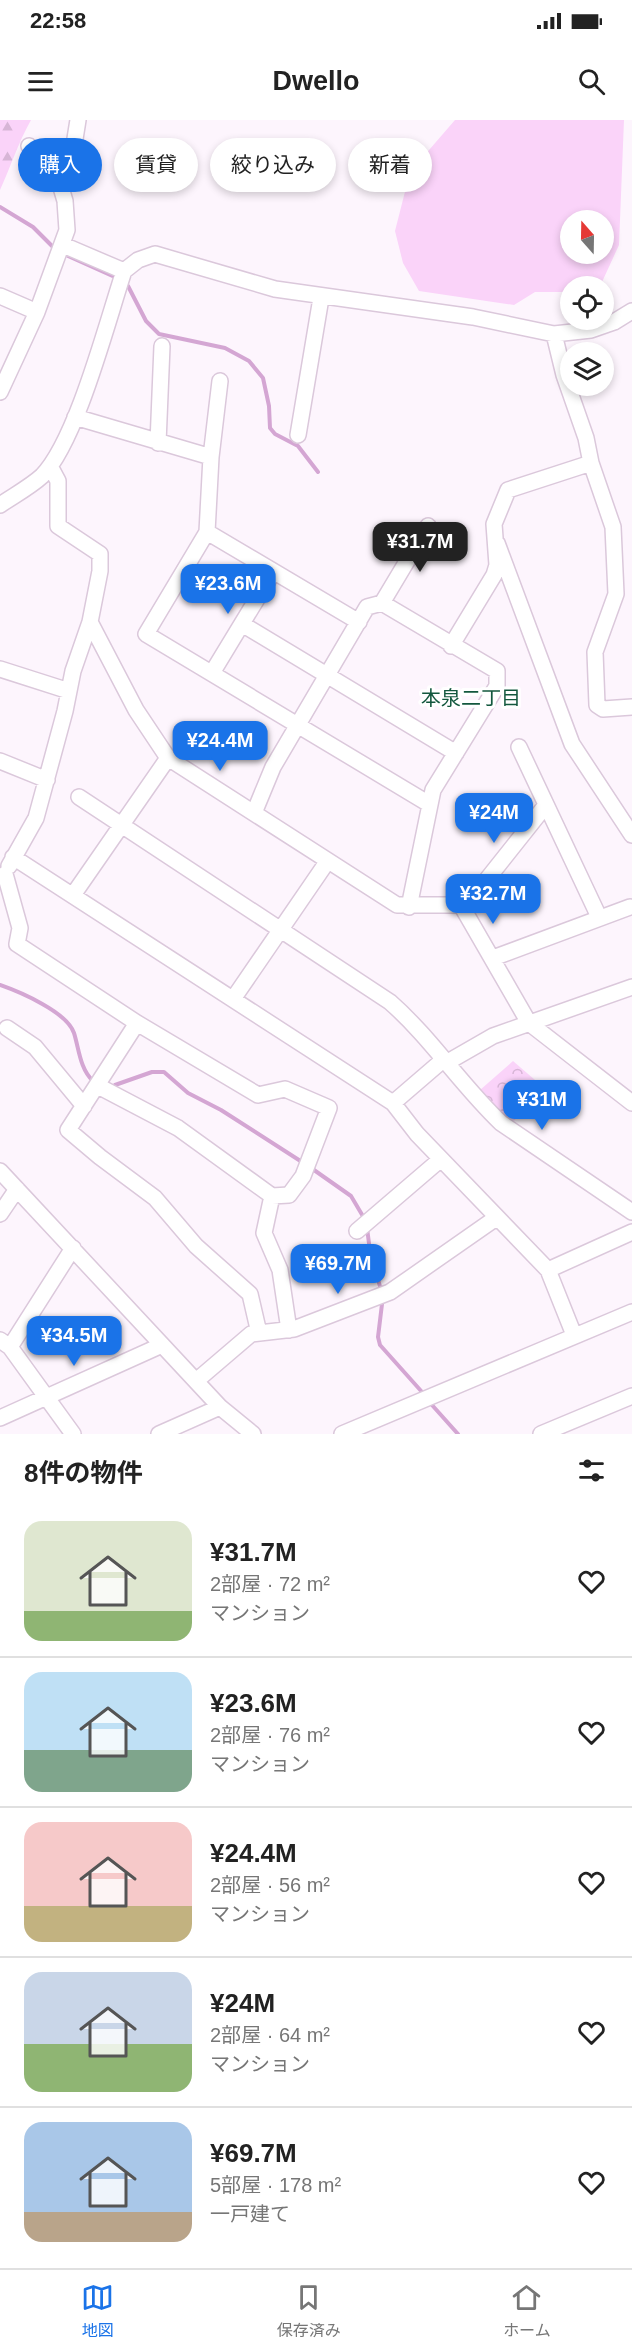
<!DOCTYPE html>
<html lang="ja">
<meta charset="utf-8">
<style>
:root{--surface:#fff;--page:#f2f2f2;--text:#222;--muted:#767676;--line:#e0e0e0;--accent:#1a73e8}
body{margin:0;font-family:Helvetica,"Noto Sans JP",sans-serif;background:var(--page);color:var(--text);height:100vh;display:flex;flex-direction:column;font-size:22px;white-space:nowrap}
*{box-sizing:border-box;margin:0}
p{font-size:20px;color:var(--muted)}
.icon{flex:none;width:33px;height:33px;fill:none;stroke:currentColor;stroke-width:2;stroke-linecap:round;stroke-linejoin:round}
.map{position:relative;height:1314px;overflow:hidden}
.details{display:flex;flex-direction:column;background:var(--surface);flex:1}
.details>*{flex:none}
.hud{position:absolute;left:18px;top:18px;width:597px;height:54px;display:flex;gap:12px}
.needle{width:39px;rotate:340deg}
.controls{position:absolute;left:560px;top:90px;display:grid;gap:12px}
.controls a{display:grid;place-items:center;width:54px;height:54px;border-radius:50%;background:var(--surface);box-shadow:0 3px 9px #0003;font-size:30px}
.price{position:absolute;translate:-50% -51px;padding:0 14px;border-radius:12px;background:var(--accent);color:#fff;font-size:20px;line-height:39px;filter:drop-shadow(0 2px 3px #0008)}
.price::after{content:'';position:absolute;left:50%;top:36px;width:18px;height:14px;margin-left:-9px;background:inherit;clip-path:polygon(0 0,100% 0,50% 100%)}
.price.current{background:#222;color:#fff}
ul{padding:0;list-style:none}
li{display:flex;align-items:center;gap:18px;height:150px;padding:0 24px}
li+li{border-top:2px solid var(--line)}
li span{display:grid;place-items:center;flex:none;width:168px;height:120px;border-radius:18px;color:#555}
li>.icon{margin-inline-start:auto}
span .icon{width:72px;height:72px;fill:#fffc;stroke-width:1}
li b{font-size:26px}
h2{display:flex;justify-content:space-between;align-items:center;height:72px;padding:0 24px;font-size:26px}
.pill{padding:0 21px;border-radius:27px;background:var(--surface);box-shadow:0 3px 9px #0003;font-size:21px;line-height:54px}
.pill.current{background:var(--accent);color:#fff}
.status{display:flex;justify-content:space-between;align-items:center;height:42px;padding:0 30px;background:var(--surface);direction:ltr}
.status svg{height:16px;fill:currentColor}
header{display:flex;justify-content:space-between;align-items:center;height:78px;padding:0 24px;background:var(--surface);font-size:27px;font-weight:800}
.tab-bar{display:flex;justify-content:space-around;align-items:center;height:84px;border-top:2px solid var(--line);background:var(--surface);font-size:16px;color:var(--muted)}
.tab-bar a{display:grid;justify-items:center;gap:3px}
.tab-bar .current{color:var(--accent)}
.map>svg:first-child{display:block}
.forest{fill:url(#forest-firs)}
.park{fill:url(#park-crowns)}
.garden{fill:#fad3f9;fill-rule:evenodd}
.lines{fill:none;stroke-linecap:round;stroke-linejoin:round}
.stream{stroke:#d4a6d3;stroke-width:4}
.street-casing{stroke:#dbc8db;stroke-width:18}
.street{stroke:#fff;stroke-width:15}
.labels{text-anchor:middle;stroke-width:6;stroke-linejoin:round;paint-order:stroke}
.neighbourhood-label{font-size:20px;fill:#13583e;stroke:#fff}
</style>
<div class="status"><b>22:58</b><svg viewBox="0 0 49 12"><path d="M0 12V9h3v3zM5 12V6h3v6zM10 12V3h3v9zM15 12V0h3v12zM26 1h20v11H26zM47 4h2v5h-2z"/></svg></div>
<header><svg class="icon" aria-label="menu" viewBox="0 0 24 24"><path d="M4 6h16M4 12h16M4 18h16"/></svg>Dwello<svg class="icon" aria-label="search" viewBox="0 0 24 24"><circle cx="10" cy="10" r="6"/><path d="M15 15l6 6"/></svg></header>
<div class="map">
<svg width="632" height="1314" viewBox="0 0 632 1314">
<defs>
<pattern id="forest-firs" width="22" height="20" patternUnits="userSpaceOnUse" patternTransform="scale(1.5)"><rect width="22" height="20" fill="#fad3f9"/><path d="M5 1l3.5 6h-7zM16 11l3.5 6h-7z" fill="#d7b5d6"/></pattern>
<pattern id="park-crowns" width="20" height="18" patternUnits="userSpaceOnUse" patternTransform="scale(1.5)"><rect width="20" height="18" fill="#fad3f9"/><path d="M2 6a3 3 0 1 1 6 0M12 15a3 3 0 1 1 6 0" fill="none" stroke="#d7b5d6"/></pattern>
</defs>
<rect width="100%" height="100%" fill="#fdf5fd"/>
<!-- forest -->
<path class="forest" d="M0 0H31C18 23 11 46 0 70Z"/>
<!-- park -->
<path class="park" d="M513 941 542 966 514 1001 497 990 480 970Z"/>
<!-- garden -->
<path class="garden" d="M455 0H624L619 125 602 162 596 166H570V172H535L514 185 419 171 403 143 395 111 410 52ZM570 100H603V134H570Z"/>
<g class="lines">
<!-- stream -->
<path class="stream" d="M0 87 33 107 55 129
M68 136 117 158
M128 166 146 201 159 214 225 228 249 241 263 258 269 286 270 308 275 314 298 326 318 352
M0 865C20 872 67 892 74 913 79 929 80 949 93 961
M115 965 152 952H164L188 973 221 990 302 1042
M314 1050 351 1076 364 1098
M367 1108 370 1131 381 1170
M382 1184 378 1217 380 1225 422 1272
M432 1285 458 1314"/>
<!-- street casing -->
<g class="street-casing">
<path id="street" d="M51 51 74 25 78 0
M63 125 124 151
M0 176 37 192
M554 214 564 255 586 318 591 343 613 407 616 474 595 532 597 585 603 589 632 587
M0 272 37 192 67 110 65 81 60 64 29 26
M75 297 211 337 207 412 359 502
M298 315 321 178
M158 323 162 226
M211 337 220 261
M0 385C13 376 30 367 42 356 77 320 107 202 124 151L138 140 155 134 275 169 473 197 554 214 591 210 614 202 632 191
M207 412 146 514 429 684
M497 423 572 624 632 715
M382 483 428 406
M90 502 136 590 168 638 397 785H461L529 903 632 983
M242 504 456 633
M451 526 494 455 497 445 494 404 508 370 591 343
M0 549 69 571
M212 553 272 454
M519 627 599 797
M0 641 47 660
M79 677 390 882C431 918 461 965 501 1003L632 1092
M254 693 273 647 367 487 382 483 497 551V566L433 670 409 787
M13 737 393 983 417 1014 548 1150 574 1215
M9 746 36 698 65 591 73 551 90 502 100 451V434L58 406V361L50 346
M5 754 20 808 17 824 137 903 258 975 285 969 329 988 303 1056 289 1075 272 1076 264 1113 280 1150 289 1210
M73 775 168 638
M461 785 473 777 546 685
M493 838 630 787
M233 879 327 742
M137 903 68 1010 100 1037 155 1078 196 1126 250 1174 259 1213
M7 908 35 927 84 986
M446 943 493 916 632 867
M98 966 178 1008 272 1076
M393 983 443 940
M0 1051 220 1287 253 1314
M0 1094 17 1069
M357 1111 441 1039
M548 1150 632 1112
M0 1220 10 1227 73 1314
M10 1227 73 1128
M196 1261 251 1214 294 1209 390 1172 496 1098
M0 1298 162 1225
M159 1314 220 1287
M342 1314 632 1192
M541 1314 632 1276"/>
</g>
<!-- street -->
<use href="#street" class="street"/>
</g>
<g class="labels">
<!-- neighbourhood labels -->
<g class="neighbourhood-label">
<text x="471" y="585">本泉二丁目</text>
</g>
</g>
</svg>
<div class="controls">
<a><svg class="needle" viewBox="-14 -14 28 28"><path d="M0-13l5 13h-10z" fill="#e53935"/><path d="M0 13l5-13h-10z" fill="#767676"/></svg></a>
<a><svg class="icon" aria-label="locate" viewBox="0 0 24 24"><circle cx="12" cy="12" r="6"/><path d="M12 2v4M12 18v4M2 12h4M18 12h4"/></svg></a>
<a><svg class="icon" aria-label="layers" viewBox="0 0 24 24"><path d="M12 4l9 5-9 5-9-5zM3 14l9 5 9-5"/></svg></a>
</div>
<b class="price current" style="left:420px;top:453px">¥31.7M</b>
<b class="price" style="left:228px;top:495px">¥23.6M</b>
<b class="price" style="left:220px;top:652px">¥24.4M</b>
<b class="price" style="left:494px;top:724px">¥24M</b>
<b class="price" style="left:493px;top:805px">¥32.7M</b>
<b class="price" style="left:542px;top:1011px">¥31M</b>
<b class="price" style="left:338px;top:1175px">¥69.7M</b>
<b class="price" style="left:74px;top:1247px">¥34.5M</b>
<div class="hud">
<a class="pill current">購入</a>
<a class="pill">賃貸</a>
<a class="pill">絞り込み</a>
<a class="pill">新着</a>
</div>
</div>
<section class="details">
<h2>8件の物件<svg class="icon" aria-label="filters" viewBox="0 0 24 24"><path d="M4 7h16M4 17h16"/><circle cx="9" cy="7" r="2"/><circle cx="15" cy="17" r="2"/></svg></h2>
<ul>
<li><span style="background:linear-gradient(#dfe7d0 75%,#8fb573 0)"><svg class="icon" aria-label="home" viewBox="0 0 24 24"><path d="M3 11l9-7 9 7M6 9v11h12V9"/></svg></span><div><b>¥31.7M</b><p>2部屋 · 72 m²</p><p>マンション</p></div><svg class="icon" aria-label="heart" viewBox="0 0 24 24"><path d="M12 20l-8-8c-3-5 5-10 8-4 3-6 11-1 8 4z"/></svg></li>
<li><span style="background:linear-gradient(#bfe0f5 65%,#7fa58c 0)"><svg class="icon" aria-label="home" viewBox="0 0 24 24"><path d="M3 11l9-7 9 7M6 9v11h12V9"/></svg></span><div><b>¥23.6M</b><p>2部屋 · 76 m²</p><p>マンション</p></div><svg class="icon" aria-label="heart" viewBox="0 0 24 24"><path d="M12 20l-8-8c-3-5 5-10 8-4 3-6 11-1 8 4z"/></svg></li>
<li><span style="background:linear-gradient(#f6c9c9 70%,#c2b280 0)"><svg class="icon" aria-label="home" viewBox="0 0 24 24"><path d="M3 11l9-7 9 7M6 9v11h12V9"/></svg></span><div><b>¥24.4M</b><p>2部屋 · 56 m²</p><p>マンション</p></div><svg class="icon" aria-label="heart" viewBox="0 0 24 24"><path d="M12 20l-8-8c-3-5 5-10 8-4 3-6 11-1 8 4z"/></svg></li>
<li><span style="background:linear-gradient(#c9d6e8 60%,#8fb573 0)"><svg class="icon" aria-label="home" viewBox="0 0 24 24"><path d="M3 11l9-7 9 7M6 9v11h12V9"/></svg></span><div><b>¥24M</b><p>2部屋 · 64 m²</p><p>マンション</p></div><svg class="icon" aria-label="heart" viewBox="0 0 24 24"><path d="M12 20l-8-8c-3-5 5-10 8-4 3-6 11-1 8 4z"/></svg></li>
<li><span style="background:linear-gradient(#a9c7e8 75%,#b9a48a 0)"><svg class="icon" aria-label="home" viewBox="0 0 24 24"><path d="M3 11l9-7 9 7M6 9v11h12V9"/></svg></span><div><b>¥69.7M</b><p>5部屋 · 178 m²</p><p>一戸建て</p></div><svg class="icon" aria-label="heart" viewBox="0 0 24 24"><path d="M12 20l-8-8c-3-5 5-10 8-4 3-6 11-1 8 4z"/></svg></li>
</ul>
</section>
<nav class="tab-bar">
<a class="current"><svg class="icon" aria-label="map" viewBox="0 0 24 24"><path d="M3 6l6-2 6 2 6-2v14l-6 2-6-2-6 2zM9 4v14M15 6v14"/></svg>地図</a>
<a><svg class="icon" aria-label="saved" viewBox="0 0 24 24"><path d="M7 4h10v16l-5-4-5 4z"/></svg>保存済み</a>
<a><svg class="icon" aria-label="home" viewBox="0 0 24 24"><path d="M3 11l9-7 9 7M6 9v11h12V9"/></svg>ホーム</a>
</nav>
